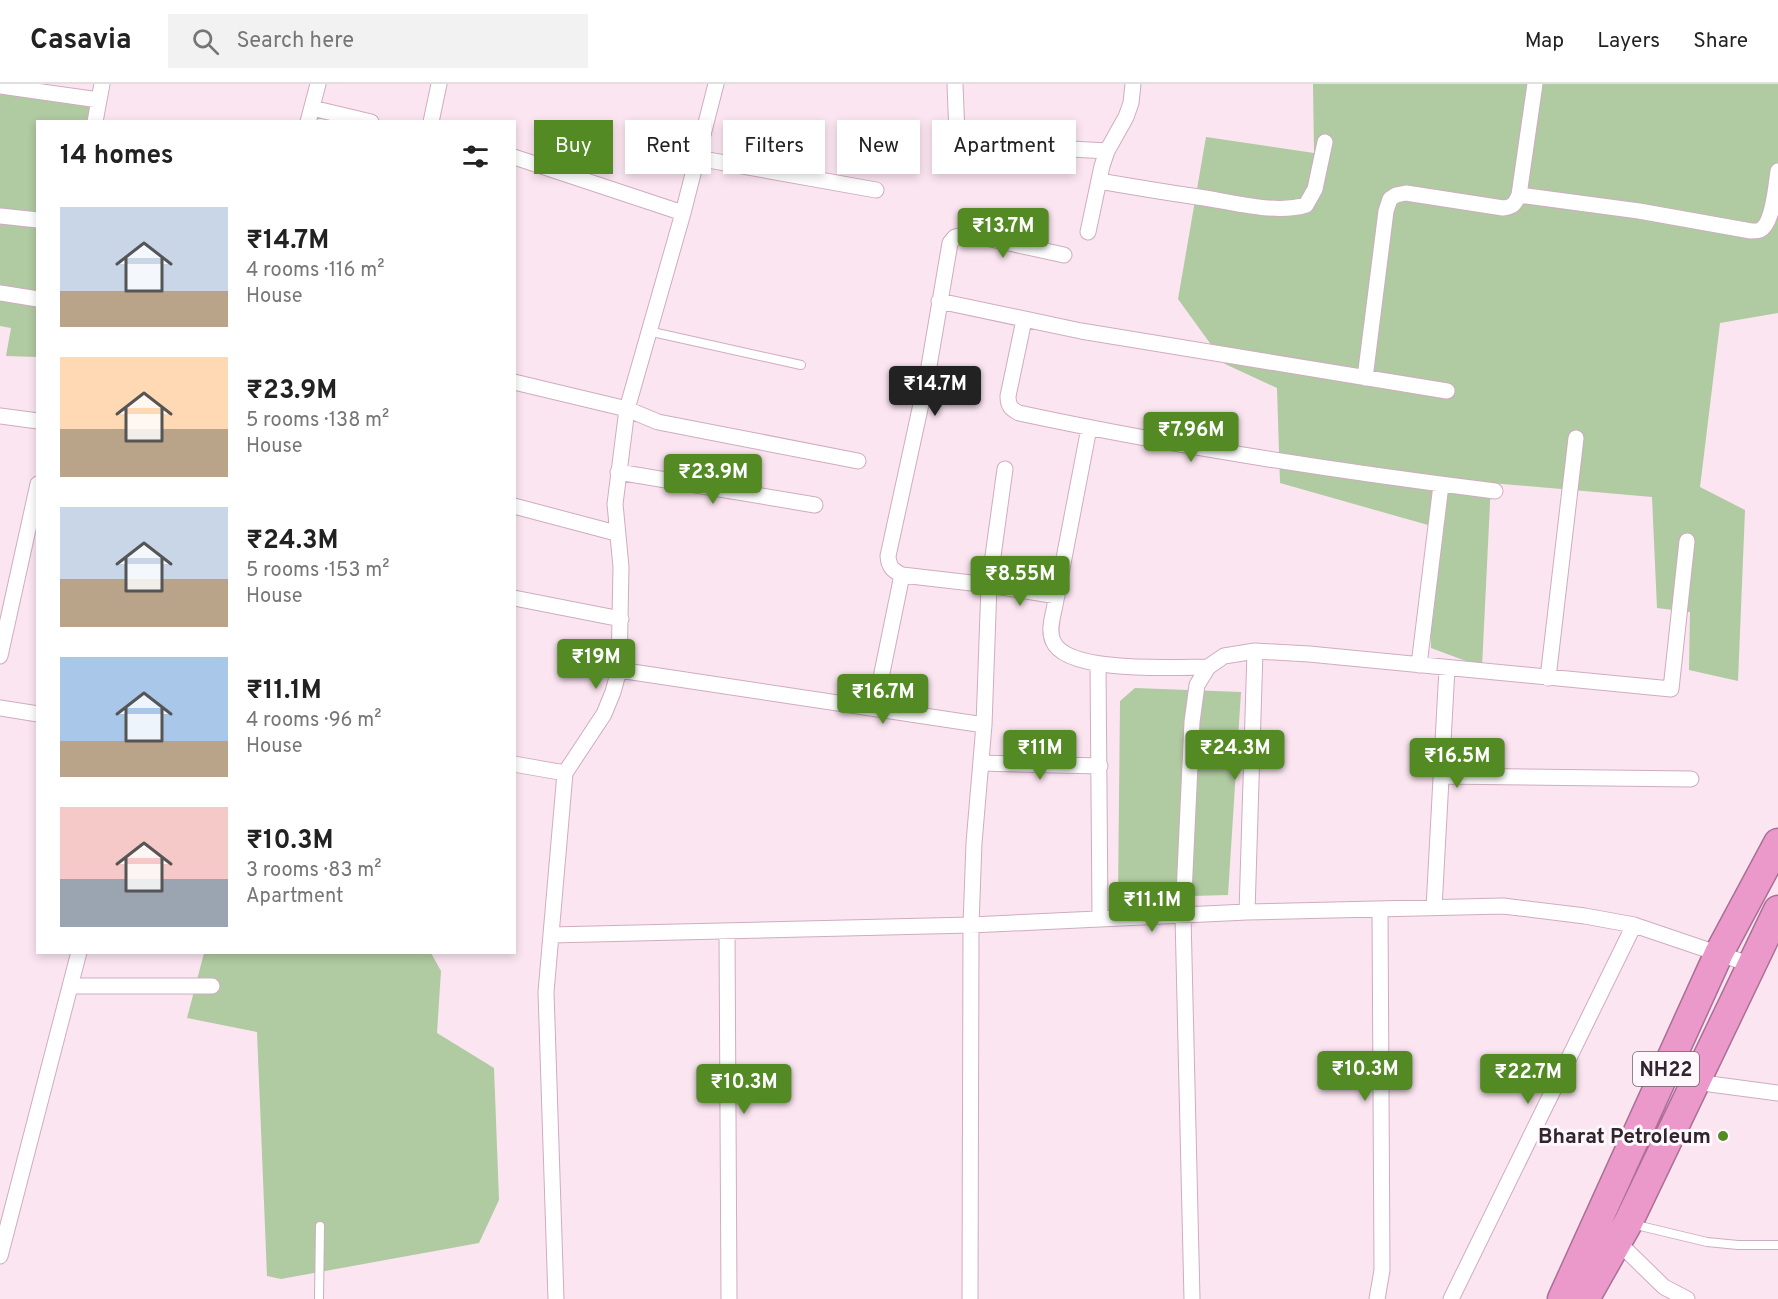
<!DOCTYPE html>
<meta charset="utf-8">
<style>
:root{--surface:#fff;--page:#f2f2f2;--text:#222;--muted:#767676;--line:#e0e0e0;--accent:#538a24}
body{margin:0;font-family:Overpass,sans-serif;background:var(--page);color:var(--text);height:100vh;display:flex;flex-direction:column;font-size:22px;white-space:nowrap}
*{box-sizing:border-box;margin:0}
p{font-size:20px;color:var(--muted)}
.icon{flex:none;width:33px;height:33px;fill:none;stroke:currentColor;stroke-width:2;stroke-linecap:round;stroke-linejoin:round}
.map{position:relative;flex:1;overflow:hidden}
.drawer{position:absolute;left:36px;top:36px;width:480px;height:834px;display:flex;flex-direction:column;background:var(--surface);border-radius:0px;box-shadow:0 3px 9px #0003}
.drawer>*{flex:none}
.top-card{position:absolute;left:534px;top:36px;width:570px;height:54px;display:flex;gap:12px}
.price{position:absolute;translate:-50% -51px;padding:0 14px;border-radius:6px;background:var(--accent);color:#fff;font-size:20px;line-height:39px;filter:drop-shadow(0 2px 3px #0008)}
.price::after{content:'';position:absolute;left:50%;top:36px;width:18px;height:14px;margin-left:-9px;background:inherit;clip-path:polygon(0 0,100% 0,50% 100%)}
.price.selected{background:#222;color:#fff}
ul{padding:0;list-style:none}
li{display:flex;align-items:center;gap:18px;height:150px;padding:0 24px}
li span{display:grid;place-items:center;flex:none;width:168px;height:120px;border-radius:0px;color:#555}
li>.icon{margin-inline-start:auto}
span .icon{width:72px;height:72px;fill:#fffc;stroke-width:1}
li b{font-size:26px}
h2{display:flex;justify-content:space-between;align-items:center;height:72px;padding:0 24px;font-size:26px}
.pill{padding:0 21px;border-radius:0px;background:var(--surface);box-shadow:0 3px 9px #0003;font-size:21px;line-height:54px}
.pill.selected{background:var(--accent);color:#fff}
header{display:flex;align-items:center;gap:36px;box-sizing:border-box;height:84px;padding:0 30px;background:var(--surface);border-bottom:2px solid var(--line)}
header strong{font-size:28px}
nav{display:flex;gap:33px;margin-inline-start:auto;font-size:21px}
.search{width:420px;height:54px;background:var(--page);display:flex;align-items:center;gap:15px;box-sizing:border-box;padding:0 21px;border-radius:0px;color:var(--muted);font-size:22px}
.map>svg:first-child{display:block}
.green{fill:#b0caa1}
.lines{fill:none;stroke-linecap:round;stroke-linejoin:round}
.lane-casing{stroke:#cfacc1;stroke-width:10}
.street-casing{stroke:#cfacc1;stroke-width:17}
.highway-casing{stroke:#aa7094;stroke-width:31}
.lane{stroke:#fff;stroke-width:8}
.street{stroke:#fff;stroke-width:15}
.highway{stroke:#eb98cb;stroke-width:28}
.poi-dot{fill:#538a24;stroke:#fef7fb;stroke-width:2}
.labels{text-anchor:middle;stroke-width:6;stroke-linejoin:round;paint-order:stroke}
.shield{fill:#fef7fb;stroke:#6f646b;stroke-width:1.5}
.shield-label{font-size:20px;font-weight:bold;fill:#32252d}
.poi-label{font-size:21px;font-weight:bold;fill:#32252d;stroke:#fef7fb;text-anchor:end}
</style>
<header>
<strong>Casavia</strong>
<div class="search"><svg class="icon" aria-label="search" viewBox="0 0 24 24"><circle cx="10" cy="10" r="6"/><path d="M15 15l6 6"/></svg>Search here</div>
<nav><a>Map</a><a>Layers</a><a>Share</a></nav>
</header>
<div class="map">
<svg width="1778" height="1215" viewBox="0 0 1778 1215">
<rect width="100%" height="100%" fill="#fbe5f1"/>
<!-- green -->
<path class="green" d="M1313 0H1778V229L1720 239 1700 403 1745 426 1738 597 1689 586 1690 528 1657 524 1652 413 1491 399 1482 583 1431 564 1428 441 1280 399 1277 304 1225 280 1178 215 1206 53 1314 69Z
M0 10 97 20 96 37 38 38 37 273 6 272 11 244 0 242Z
M1135 604 1241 608 1228 811 1118 814 1120 617Z
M204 869H431L441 887 437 949 494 984 499 1116 479 1159 281 1195 267 1192 257 948 187 934Z"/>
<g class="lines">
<!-- lane casing -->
<g class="lane-casing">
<path id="lane" d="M648 247 801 281
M1632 1140 1707 1158 1738 1161H1778
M319 1215 320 1142"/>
</g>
<!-- street casing -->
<g class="street-casing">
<path id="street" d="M955 0 957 51 1053 64 1107 67
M0 2 99 16 102 0
M312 24 371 38
M95 38 99 16
M308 38 318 0
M431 38 439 0
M514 73 683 129
M697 74 876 106
M1099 97C1134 103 1169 109 1205 114 1234 119 1278 130 1306 121L1315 105 1325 58
M1519 111 1639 127 1751 147C1751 147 1759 147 1760 146 1773 140 1776 100 1778 87
M0 132 38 136
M1088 148 1102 82 1107 67 1126 33 1131 19 1133 0
M0 209 38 215
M939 217 1081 247 1447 307
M1024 236 1008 312C1008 322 1011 325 1019 329 1177 363 1336 387 1495 407
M1365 294 1386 127 1390 115 1396 111 1406 109 1503 124C1513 123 1515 120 1519 111L1535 0
M514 298 627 325 658 338 858 377
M0 332 38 337
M1089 344 1055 521C1053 532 1048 546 1053 557 1066 590 1177 583 1208 583
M618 388 815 421
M514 422 616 449
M902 491C892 486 889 483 888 472L928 288 950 159 955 153 968 150 1064 171
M514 514 621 535
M0 572 38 400
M1098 581 1100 834
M1419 581 1441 401
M619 586 984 641 974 759 971 841 970 1215
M1548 594 1576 354
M875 623 902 491 989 501 1057 512
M0 624 38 630
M984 641 989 501 1005 385
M981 679 1100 682
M514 680 565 689
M1441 692 1691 695
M1434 824 1447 584
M1247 828 1255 567
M727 847 729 1215
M551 851 971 841 1247 828 1503 822 1585 832 1634 841 1752 881
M70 902H212
M1695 998 1778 1009
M1618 1158 1664 1203 1687 1215
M0 1172 79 868
M556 1215 546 908 565 689 604 630 613 608 619 586 621 483 615 420 627 325 683 129 716 0
M1192 1215 1183 832 1192 638 1197 601 1208 583 1224 572 1255 567 1309 570 1671 605 1687 457
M1377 1215 1382 1186 1380 825
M1451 1215 1634 841"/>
</g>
<!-- highway casing -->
<g class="highway-casing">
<path id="highway" d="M1562 1215 1719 869 1778 759
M1585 1215 1628 1139 1778 826"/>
</g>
<!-- lane -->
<use href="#lane" class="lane"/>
<!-- street -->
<use href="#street" class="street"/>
<!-- highway -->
<use href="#highway" class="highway"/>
</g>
<!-- markers -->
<circle class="poi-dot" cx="1723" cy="1052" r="6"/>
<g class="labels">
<!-- shield labels -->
<rect class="shield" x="1633" y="968" width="66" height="34" rx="4.5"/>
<g class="shield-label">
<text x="1666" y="992">NH22</text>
</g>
<!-- poi labels -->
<g class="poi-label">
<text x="1711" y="1059">Bharat Petroleum</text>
</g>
</g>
</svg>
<b class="price" style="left:1003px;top:175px">₹13.7M</b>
<b class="price selected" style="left:935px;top:333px">₹14.7M</b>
<b class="price" style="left:1191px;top:379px">₹7.96M</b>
<b class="price" style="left:713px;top:421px">₹23.9M</b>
<b class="price" style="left:1020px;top:523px">₹8.55M</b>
<b class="price" style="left:596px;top:606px">₹19M</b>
<b class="price" style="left:883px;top:641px">₹16.7M</b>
<b class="price" style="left:1040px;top:697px">₹11M</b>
<b class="price" style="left:1235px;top:697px">₹24.3M</b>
<b class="price" style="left:1457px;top:705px">₹16.5M</b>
<b class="price" style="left:1152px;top:849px">₹11.1M</b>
<b class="price" style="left:1365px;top:1018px">₹10.3M</b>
<b class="price" style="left:1528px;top:1021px">₹22.7M</b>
<b class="price" style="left:744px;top:1031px">₹10.3M</b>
<div class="top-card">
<a class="pill selected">Buy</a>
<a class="pill">Rent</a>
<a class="pill">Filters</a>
<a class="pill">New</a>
<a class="pill">Apartment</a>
</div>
<section class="drawer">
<h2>14 homes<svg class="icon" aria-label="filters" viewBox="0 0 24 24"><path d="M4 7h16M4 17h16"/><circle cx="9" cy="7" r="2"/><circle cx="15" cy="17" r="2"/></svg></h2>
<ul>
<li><span style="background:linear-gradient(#c9d6e8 70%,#b9a48a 0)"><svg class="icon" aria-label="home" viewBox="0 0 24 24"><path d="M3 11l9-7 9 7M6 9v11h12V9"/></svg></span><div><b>₹14.7M</b><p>4 rooms · 116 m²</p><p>House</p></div></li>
<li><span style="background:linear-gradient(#ffd9b3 60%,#b9a48a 0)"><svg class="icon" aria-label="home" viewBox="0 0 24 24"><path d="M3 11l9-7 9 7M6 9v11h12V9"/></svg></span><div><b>₹23.9M</b><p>5 rooms · 138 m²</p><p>House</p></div></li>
<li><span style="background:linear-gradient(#c9d6e8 60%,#b9a48a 0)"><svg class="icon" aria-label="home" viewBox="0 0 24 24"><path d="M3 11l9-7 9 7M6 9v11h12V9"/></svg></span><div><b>₹24.3M</b><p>5 rooms · 153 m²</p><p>House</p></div></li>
<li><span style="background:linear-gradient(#a9c7e8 70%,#b9a48a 0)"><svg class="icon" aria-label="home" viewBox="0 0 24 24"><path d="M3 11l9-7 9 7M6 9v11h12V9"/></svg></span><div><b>₹11.1M</b><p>4 rooms · 96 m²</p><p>House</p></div></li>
<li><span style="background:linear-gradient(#f6c9c9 60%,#9aa5b1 0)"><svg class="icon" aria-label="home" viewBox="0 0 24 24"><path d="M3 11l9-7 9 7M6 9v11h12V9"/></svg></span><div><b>₹10.3M</b><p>3 rooms · 83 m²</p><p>Apartment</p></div></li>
</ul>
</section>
</div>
